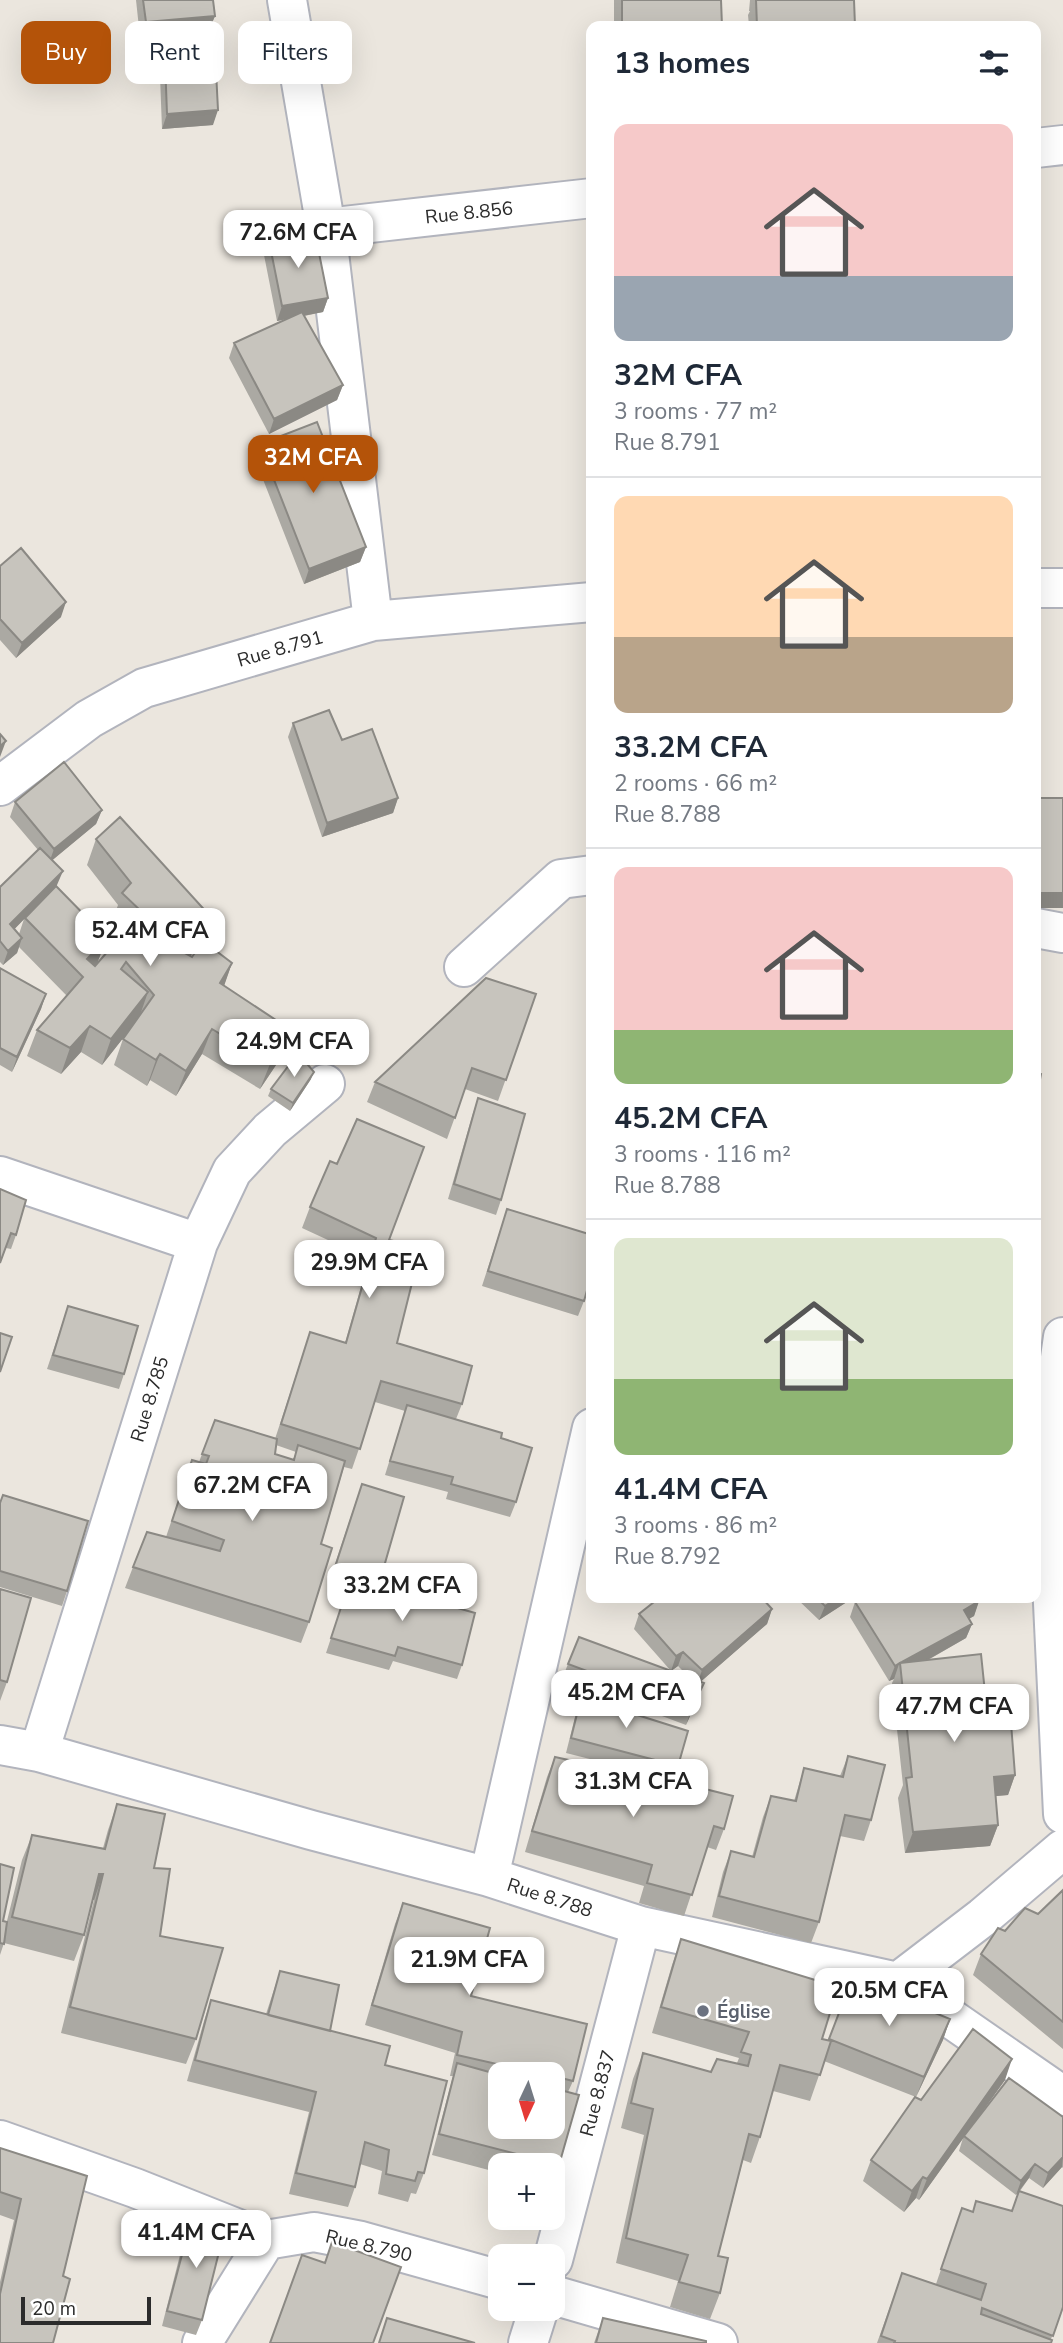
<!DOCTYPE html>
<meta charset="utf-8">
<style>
:root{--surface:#fff;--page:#f2f2f3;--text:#1f2937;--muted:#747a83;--line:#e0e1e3;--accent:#b45309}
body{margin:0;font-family:"Nunito Sans",sans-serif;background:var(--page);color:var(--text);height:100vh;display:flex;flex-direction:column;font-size:26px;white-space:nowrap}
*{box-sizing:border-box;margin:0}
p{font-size:23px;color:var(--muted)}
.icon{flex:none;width:38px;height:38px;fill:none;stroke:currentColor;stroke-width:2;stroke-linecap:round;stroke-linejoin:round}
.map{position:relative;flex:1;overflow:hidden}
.panel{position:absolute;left:586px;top:21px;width:455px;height:1582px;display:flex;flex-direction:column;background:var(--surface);border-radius:14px;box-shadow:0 7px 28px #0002}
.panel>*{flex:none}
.top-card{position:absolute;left:21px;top:21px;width:460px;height:63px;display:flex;gap:14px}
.needle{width:46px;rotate:184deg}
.tools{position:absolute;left:488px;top:2062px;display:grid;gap:14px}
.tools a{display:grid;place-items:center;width:77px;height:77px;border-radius:14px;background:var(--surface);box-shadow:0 7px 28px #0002;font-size:35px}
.scale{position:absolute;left:21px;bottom:18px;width:130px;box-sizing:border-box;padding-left:7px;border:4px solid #2b2b2b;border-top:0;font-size:19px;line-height:24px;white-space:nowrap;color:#2b2b2b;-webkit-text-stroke:5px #fff;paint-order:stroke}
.price{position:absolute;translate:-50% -60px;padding:0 16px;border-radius:14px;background:#fff;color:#222;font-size:23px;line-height:46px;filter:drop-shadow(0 2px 4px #0008)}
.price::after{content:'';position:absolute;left:50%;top:42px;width:21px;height:16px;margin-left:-10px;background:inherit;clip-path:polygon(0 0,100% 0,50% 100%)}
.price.active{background:var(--accent);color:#fff}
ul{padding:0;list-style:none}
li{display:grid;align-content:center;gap:14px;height:371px;padding:0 28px}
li+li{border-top:2px solid var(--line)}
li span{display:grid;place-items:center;height:217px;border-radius:14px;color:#555}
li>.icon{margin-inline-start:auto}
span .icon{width:126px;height:126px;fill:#fffc;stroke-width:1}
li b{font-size:30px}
h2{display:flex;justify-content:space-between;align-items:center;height:84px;padding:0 28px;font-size:30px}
.tag{padding:0 24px;border-radius:14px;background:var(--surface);box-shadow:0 7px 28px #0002;font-size:24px;line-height:63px}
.tag.active{background:var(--accent);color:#fff}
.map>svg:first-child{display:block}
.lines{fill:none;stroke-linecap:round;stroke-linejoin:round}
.minor-casing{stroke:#b2b4bd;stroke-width:42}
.minor{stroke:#fff;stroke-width:38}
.wall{fill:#aba9a3;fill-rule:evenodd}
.shaded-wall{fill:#8b8984}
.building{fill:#c7c4bd;stroke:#8b8984;stroke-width:2}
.worship-dot{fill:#6b7280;stroke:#fff;stroke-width:2.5}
.labels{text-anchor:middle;stroke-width:5;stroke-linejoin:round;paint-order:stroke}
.street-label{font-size:19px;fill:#2b2b2b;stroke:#fff}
.worship-label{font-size:19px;font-weight:bold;fill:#5b616d;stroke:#fff;text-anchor:start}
</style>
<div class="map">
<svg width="1063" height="2343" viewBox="0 0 1063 2343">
<rect width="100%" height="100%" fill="#ebe6de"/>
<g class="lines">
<!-- minor casing -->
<g class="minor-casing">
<path id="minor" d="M287 0 326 228 592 198
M1036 148 1063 145
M326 228 373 621
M1036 588H1063
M0 786 89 719 144 688 373 621 592 602
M1036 928 1063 933
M464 967 561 879 592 875
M0 1176 198 1243
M1063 1337 1046 1456 1063 1814
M0 1745 39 1752 311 1830 489 1877 641 1926 898 1982 983 1917 1063 1849
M39 1752 198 1243 232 1171 270 1130 325 1084
M489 1877 592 1428
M898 1982 1063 2096
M0 2140 135 2188 266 2240 314 2232 361 2241 500 2280
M553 2260 641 1926
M553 2295 718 2343
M202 2343 266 2240
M528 2343 539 2308"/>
</g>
<!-- minor -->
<use href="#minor" class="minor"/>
</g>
<!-- wall -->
<path class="wall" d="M136 0H213L215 16 209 30 170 34 213 125 162 129 159 49 164 35 140 37Z
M614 0H721L722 26H614Z
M750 0H854L855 26H749L748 15 750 11H749Z
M269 241 328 298 323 312 304 316 343 385 337 400 269 434 229 358 234 343 286 319 277 321 264 255Z
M260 444 366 547 360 562 304 584 255 459Z
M0 566 61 617 16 658 0 640Z
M293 723 342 740 398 798 393 813 322 837 288 737Z
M15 802 102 810 96 824 52 860 57 885 56 887 98 962 125 931 113 919 118 905 87 865 96 839 211 917 202 943 190 956 232 963 224 985 282 1056 260 1089 202 1054 176 1096 150 1080 147 1086 114 1065 123 1039 134 1024 102 1065 81 1052 61 1074 27 1056 37 1030 67 996 19 947 17 953 3 965 0 962V887L38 850 10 817ZM24 919 19 934 14 929Z
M0 968 46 994 41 1009 12 1072 0 1065Z
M536 994 498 1101 465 1089 447 1139 367 1102 375 1082Z
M311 1079 290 1111 268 1096 271 1089Z
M478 1098 501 1200 496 1215 448 1199 473 1113Z
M0 1189 16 1235 11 1249 6 1248Z
M310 1207 389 1240 397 1343 462 1404 456 1419 501 1438 516 1502 510 1517 446 1499 448 1492 385 1475 405 1411 375 1402 352 1469 344 1467 321 1544 309 1622 301 1643 125 1588 133 1567 166 1537 192 1460 199 1462 215 1420 275 1439 310 1332 345 1343 369 1259 302 1228ZM276 1445 296 1452 293 1460 275 1454Z
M507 1209 584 1301 578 1316 482 1286Z
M68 1306 124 1374 119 1389 47 1369Z
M357 1498 381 1577 378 1585 462 1665 457 1679 393 1661 389 1670 326 1653 349 1584 330 1579Z
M0 1502 67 1591 62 1606 0 1587Z
M0 1589 7 1682 0 1701Z
M796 1598H853L819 1620Z
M979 1601 974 1616 969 1619 972 1624 966 1638 928 1660 987 1712 1015 1775 1008 1795 995 1796 998 1825 990 1846 905 1853 898 1798 903 1785 892 1683 894 1679 889 1681 850 1617 855 1602Z
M772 1609 767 1624 700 1682 704 1683 698 1698 686 1725 614 1698 612 1707 678 1766 673 1780 566 1753 579 1701 584 1687 562 1679 568 1664 690 1678 678 1666 671 1671 634 1629 639 1614Z
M848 1756 871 1820 864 1841 840 1836 819 1922 811 1943 712 1917 723 1872 731 1851 752 1857 763 1817 771 1796 794 1801 804 1768 840 1776Z
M555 1757 724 1829 716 1850 707 1847 684 1916 639 1903 644 1886 525 1852 547 1777Z
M117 1804 154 1868 160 1936 196 2039 186 2064 61 2033 94 1900H93L84 1935 74 1961 4 1943 0 1955V1864L3 1921 6 1925 22 1860 32 1835 103 1848 108 1830Z
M1063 1890V2049L973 1975 981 1954 1005 1931 1038 1914Z
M403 1903 471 1996 573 2081 568 2092 559 2165 553 2183V2165H500V2173L432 2155 453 2076H450L455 2053 365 2025 395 1924ZM500 2074H553V2126H500Z
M681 1939 822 2039 828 2041 852 1979 950 2019 943 2040 916 2097 824 2061 810 2101 773 2091 760 2137 751 2163 743 2160 718 2256 720 2293 710 2319 670 2307 678 2281 616 2263 644 2135 621 2128 633 2079 643 2053 711 2072 737 2063 739 2058 652 2033 672 1965Z
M280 1971 330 2031 385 2065 424 2173 416 2194 411 2193 408 2202 378 2194 382 2171 360 2164 355 2187 348 2207 289 2194 309 2112 187 2081 204 2021 211 2000 266 2014Z
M1005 2080 974 2123 1063 2117V2168L1062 2167 1043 2188 1029 2178 1020 2191 1063 2307 1051 2339V2343H877L902 2273 936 2284 962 2208 973 2212 976 2201 1012 2211 1019 2191 1016 2195 959 2151 963 2138 919 2200 916 2198 904 2212 863 2181 871 2160 921 2100Z
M0 2148 63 2276 0 2343V2282L14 2220 0 2215Z
M191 2221 202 2320 196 2335 162 2326 185 2235Z
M603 2318 706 2343H594Z"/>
<!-- shaded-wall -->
<path class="shaded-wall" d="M215 16 209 30 140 37 146 22Z
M218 110 213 125 162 129 167 114Z
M328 298 323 312 277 321 282 306Z
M343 385 337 400 269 434 274 419Z
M366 547 360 562 304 584 309 569Z
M66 602 61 617 16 658 22 643Z
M6 741 0 757V746Z
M398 798 393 813 322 837 327 823Z
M102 810 96 824 49 863 54 849Z
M63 871 57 885 5 939 10 924Z
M1036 893H1063V908H1036Z
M211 917 202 943 172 976 181 951Z
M22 938 17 953 3 965 8 951Z
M107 938 97 964 82 980 87 959Z
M232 963 223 989 220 983Z
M148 992 139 1018 102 1065 111 1039Z
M46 994 41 1009 12 1072 17 1057Z
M90 1026 81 1052 61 1074 70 1048Z
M212 1029 202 1054 176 1096 186 1071Z
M291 1030 282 1056 260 1089 270 1064Z
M160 1054 150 1080 147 1086 156 1060Z
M314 1072 311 1079 290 1111 293 1103Z
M837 1598H853L819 1620 825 1606Z
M979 1601 974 1616 959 1624 964 1610Z
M772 1609 767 1624 697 1685 702 1670Z
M972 1624 966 1638 901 1675 900 1664Z
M683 1652 678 1666 671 1671 676 1656Z
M899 1664 894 1679 889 1681 895 1666Z
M704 1683 698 1698 686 1725 691 1710Z
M1015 1775 1008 1795 986 1797 994 1777Z
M998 1825 990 1846 905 1853 913 1832Z
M99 1874H103L94 1900 90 1899Z
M950 2019 943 2040 916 2097 924 2077Z
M1012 2059 1005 2080 919 2200 927 2179Z
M1063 2157 1062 2167 1043 2188 1048 2173Z
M1035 2164 1029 2178 1016 2195 1021 2181Z
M923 2177 916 2198 904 2212 912 2191Z"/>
<!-- building -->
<path class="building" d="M143 0H213L215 16 146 22Z
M622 0H721L722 26H622Z
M756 0H854L855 26H757Z
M214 32 218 110 167 114 164 34Z
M315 233 328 298 282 306 269 241Z
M302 312 343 385 274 419 234 343Z
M317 422 366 547 309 569 260 444Z
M21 548 66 602 22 643 0 619V566Z
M329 710 342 740 372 729 398 798 327 823 293 723Z
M0 734 6 741 0 746Z
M64 762 102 810 54 849 15 802Z
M1036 798H1063V893H1036Z
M120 817 211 917 181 951 192 957 203 941 232 963 220 983 291 1030 270 1064 212 1029 186 1071 160 1054 156 1060 123 1039 154 995 126 962 121 969 148 992 111 1039 90 1026 70 1048 37 1030 83 977 25 918 56 886 107 938 87 959 95 966 142 912 122 893 131 883 96 839Z
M40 848 63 871 10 924 22 938 8 951 0 941V887Z
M0 968 46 994 17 1057 0 1048Z
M486 978 536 994 506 1080 472 1068 455 1118 375 1082Z
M298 1053 314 1072 293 1103 271 1089Z
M1036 1073 1041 1074 1036 1101Z
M478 1098 525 1114 501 1200 454 1184Z
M357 1119 424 1147 389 1240 421 1247 397 1343 472 1366 462 1404 381 1381 360 1449 281 1424 310 1332 346 1343 376 1238 310 1207 330 1161 337 1164Z
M0 1189 26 1200 16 1235 11 1233 0 1263Z
M507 1209 592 1235V1273L584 1301 488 1271Z
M68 1306 138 1326 124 1374 53 1355Z
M0 1333 12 1337 0 1372Z
M407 1405 502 1433 501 1438 532 1448 516 1502 451 1484 453 1477 390 1461Z
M215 1420 277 1439 275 1454 294 1460 298 1445 345 1461 321 1544 332 1548 309 1622 133 1567 147 1532 220 1551 224 1540 172 1521 192 1460 206 1464 209 1456 202 1454Z
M362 1484 404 1497 381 1577 336 1564Z
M3 1495 88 1521 67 1591 0 1571V1503Z
M351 1577 475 1613 462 1665 398 1647 395 1656 331 1638Z
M0 1589 31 1598 7 1682 0 1680Z
M659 1598H762L772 1609 702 1670 683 1652 676 1656 639 1614Z
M817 1598H837L825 1606Z
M863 1598H977L979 1601 964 1610 972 1624 902 1662 900 1663 895 1666 855 1602Z
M579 1637 704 1683 691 1710 568 1664Z
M981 1654 987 1712 1010 1710 1015 1775 994 1777 998 1825 913 1832 906 1778 912 1777 900 1663Z
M584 1686 614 1695 612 1707 688 1731 678 1766 571 1738Z
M848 1756 885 1765 871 1820 845 1815 819 1922 719 1896 731 1851 754 1857 771 1796 796 1801 804 1768 843 1777Z
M555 1757 596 1766 598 1762 703 1795 705 1789 733 1796 724 1829 714 1826 692 1895 647 1883 652 1865 532 1831Z
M117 1804 165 1814 154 1868 170 1869 160 1936 223 1948 196 2039 70 2007 103 1874H99L84 1935 12 1917 32 1835 105 1849Z
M0 1864 14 1868 3 1921 7 1922 4 1944 0 1943Z
M1063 1890V2022L981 1954 998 1928 1005 1931 1025 1908 1038 1914Z
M403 1903 490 1928 471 1996 587 2024 573 2081 553 2076V2074H541L457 2055 462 2032 372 2005Z
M681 1939 838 1987 822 2039 831 2041 820 2075 780 2065 760 2137 749 2134 718 2256 728 2258 720 2293 679 2282 688 2255 626 2238 653 2109 631 2103 643 2053 711 2072 717 2059 748 2066 751 2055 741 2052 749 2032 661 2007Z
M280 1971 339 1985 330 2031 268 2015Z
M852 1979 950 2019 924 2077 829 2039Z
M211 2000 390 2046 385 2065 447 2081 424 2173 418 2172 415 2181 386 2174 389 2150 365 2142 355 2187 296 2173 316 2092 195 2060Z
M973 2029 1012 2059 927 2179 923 2177 912 2191 871 2160 915 2097 921 2100Z
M457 2063 500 2075V2126H553V2088L579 2095 559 2165 439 2134Z
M1009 2078 1063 2117V2157L1048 2173 1035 2164 1021 2181 964 2136Z
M0 2148 87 2176 63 2276 70 2279 53 2343H0V2294L21 2199 0 2192Z
M1019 2191 1063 2206V2307L1053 2336 982 2308 981 2314 1052 2340 1051 2343H894L895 2341 881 2336 902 2273 981 2300 986 2284 941 2269 962 2208 973 2212 976 2201 1012 2211Z
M191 2221 225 2228 202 2320 167 2311Z
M332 2242 401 2267 373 2343H270L302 2255 325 2263Z
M387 2318 475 2343H379Z
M603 2318 706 2341V2343H596Z"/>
<!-- markers -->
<circle class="worship-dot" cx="703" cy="2011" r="7"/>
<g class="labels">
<!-- street labels -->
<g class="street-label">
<text transform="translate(469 212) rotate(-6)" y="7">Rue 8.856</text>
<text transform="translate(280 648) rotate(-16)" y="7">Rue 8.791</text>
<text transform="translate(149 1399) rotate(-73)" y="7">Rue 8.785</text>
<text transform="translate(550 1897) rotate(18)" y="7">Rue 8.788</text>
<text transform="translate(597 2093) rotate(-75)" y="7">Rue 8.837</text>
<text transform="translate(369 2245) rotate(13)" y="7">Rue 8.790</text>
</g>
<!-- worship labels -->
<g class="worship-label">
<text x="717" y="2018">Église</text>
</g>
</g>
</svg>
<div class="tools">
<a><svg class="needle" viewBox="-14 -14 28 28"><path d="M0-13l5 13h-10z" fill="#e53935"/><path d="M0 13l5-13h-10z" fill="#747a83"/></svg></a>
<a>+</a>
<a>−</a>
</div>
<div class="scale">20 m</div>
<b class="price" style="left:298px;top:270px">72.6M CFA</b>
<b class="price active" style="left:313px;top:495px">32M CFA</b>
<b class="price" style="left:150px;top:968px">52.4M CFA</b>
<b class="price" style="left:294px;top:1079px">24.9M CFA</b>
<b class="price" style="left:369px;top:1300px">29.9M CFA</b>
<b class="price" style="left:252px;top:1523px">67.2M CFA</b>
<b class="price" style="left:402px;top:1623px">33.2M CFA</b>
<b class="price" style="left:626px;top:1730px">45.2M CFA</b>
<b class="price" style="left:954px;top:1744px">47.7M CFA</b>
<b class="price" style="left:633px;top:1819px">31.3M CFA</b>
<b class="price" style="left:469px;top:1997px">21.9M CFA</b>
<b class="price" style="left:889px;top:2028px">20.5M CFA</b>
<b class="price" style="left:196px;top:2270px">41.4M CFA</b>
<div class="top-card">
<a class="tag active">Buy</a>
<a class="tag">Rent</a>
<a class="tag">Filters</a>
</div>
<section class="panel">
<h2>13 homes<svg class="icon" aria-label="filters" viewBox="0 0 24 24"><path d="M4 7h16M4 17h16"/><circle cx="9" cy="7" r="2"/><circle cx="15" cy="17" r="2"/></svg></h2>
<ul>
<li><span style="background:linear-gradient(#f6c9c9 70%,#9aa5b1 0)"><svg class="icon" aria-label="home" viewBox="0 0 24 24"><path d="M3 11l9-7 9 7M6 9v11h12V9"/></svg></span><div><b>32M CFA</b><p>3 rooms · 77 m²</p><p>Rue 8.791</p></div></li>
<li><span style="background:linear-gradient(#ffd9b3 65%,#b9a48a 0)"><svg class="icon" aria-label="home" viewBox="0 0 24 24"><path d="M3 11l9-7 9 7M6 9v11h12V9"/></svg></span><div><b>33.2M CFA</b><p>2 rooms · 66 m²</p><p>Rue 8.788</p></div></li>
<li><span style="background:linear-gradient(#f6c9c9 75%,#8fb573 0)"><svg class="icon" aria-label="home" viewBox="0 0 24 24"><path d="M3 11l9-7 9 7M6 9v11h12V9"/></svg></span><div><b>45.2M CFA</b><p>3 rooms · 116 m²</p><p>Rue 8.788</p></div></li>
<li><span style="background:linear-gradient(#dfe7d0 65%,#8fb573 0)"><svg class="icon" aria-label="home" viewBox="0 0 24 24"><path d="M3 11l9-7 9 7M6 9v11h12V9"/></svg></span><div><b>41.4M CFA</b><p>3 rooms · 86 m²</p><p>Rue 8.792</p></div></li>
</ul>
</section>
</div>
